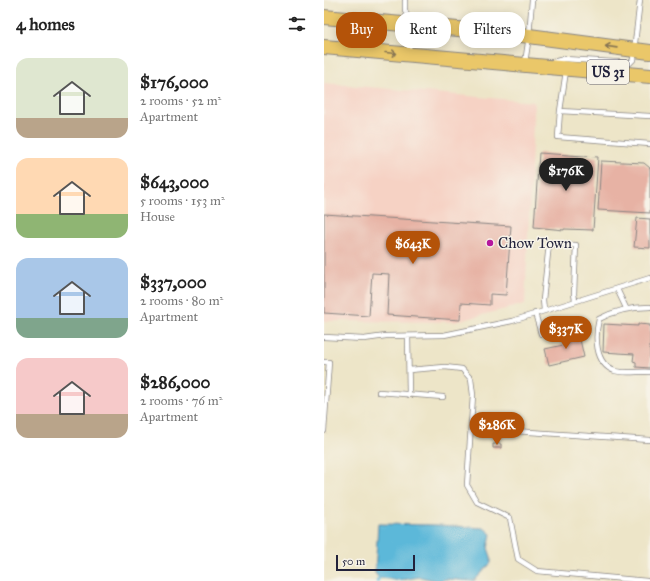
<!DOCTYPE html>
<meta charset="utf-8">
<style>
:root{--surface:#fff;--page:#f6f6f6;--text:#222;--muted:#767676;--accent:#b45309}
body{margin:0;font-family:"IM FELL Great Primer",serif;background:var(--page);color:var(--text);height:100vh;display:flex;flex-direction:column;font-size:15px;white-space:nowrap}
*{box-sizing:border-box;margin:0}
p{font-size:13px;color:var(--muted)}
.icon{flex:none;width:22px;height:22px;fill:none;stroke:currentColor;stroke-width:2;stroke-linecap:round;stroke-linejoin:round}
.map{position:relative;flex:1;overflow:hidden}
.details{display:flex;flex-direction:column;background:var(--surface);width:324px}
.details>*{flex:none}
.top-card{position:absolute;left:12px;top:12px;width:254px;height:36px;display:flex;gap:8px}
.scale{position:absolute;left:12px;bottom:10px;width:79px;box-sizing:border-box;padding-left:4px;border:2px solid #22223b;border-top:0;font-size:11px;line-height:14px;white-space:nowrap;color:#22223b;-webkit-text-stroke:3px #f7f3e8;paint-order:stroke}
.price{position:absolute;translate:-50% -34px;padding:0 9px;border-radius:14px;background:var(--accent);color:#fff;font-size:13px;line-height:26px;filter:drop-shadow(0 1px 2px #0008)}
.price::after{content:'';position:absolute;left:50%;top:24px;width:12px;height:9px;margin-left:-6px;background:inherit;clip-path:polygon(0 0,100% 0,50% 100%)}
.price.selected{background:#222;color:#fff}
ul{padding:0;list-style:none}
li{display:flex;align-items:center;gap:12px;height:100px;padding:0 16px}
li span{display:grid;place-items:center;flex:none;width:112px;height:80px;border-radius:12px;color:#555}
li>.icon{margin-inline-start:auto}
span .icon{width:48px;height:48px;fill:#fffc;stroke-width:1}
li b{font-size:17px}
h2{display:flex;justify-content:space-between;align-items:center;height:48px;padding:0 16px;font-size:17px}
.tag{padding:0 14px;border-radius:16px;background:var(--surface);box-shadow:0 2px 10px #0003;font-size:14px;line-height:36px}
.tag.selected{background:var(--accent);color:#fff}
main{display:flex;flex:1;min-height:0}
.map>svg:first-child{display:block}
.built{fill:#f6d2c4}
.water{fill:#5bb8d9;stroke:#3e6d8a}
.lines{fill:none;stroke-linecap:round;stroke-linejoin:round}
.stream{stroke:#5bb8d9;stroke-width:3}
.building{fill:#e7b2a4}
.service-casing{stroke:#888482;stroke-width:6}
.primary-casing{stroke:#888482;stroke-width:16}
.service{stroke:#fff;stroke-width:4.5}
.primary{stroke:#eac769;stroke-width:14}
.oneway{stroke:#867452}
.poi-dot{fill:#b5179e;stroke:#f7f3e8;stroke-width:1.5}
.labels{text-anchor:middle;stroke-width:3;stroke-linejoin:round;paint-order:stroke}
.shield{fill:#f7f3e8;stroke:#62616f;stroke-width:1}
.shield-label{font-size:14px;font-weight:bold;fill:#22223b}
.poi-label{font-size:15px;fill:#22223b;stroke:#f7f3e8;text-anchor:start}
</style>
<main>
<section class="details">
<h2>4 homes<svg class="icon" aria-label="filters" viewBox="0 0 24 24"><path d="M4 7h16M4 17h16"/><circle cx="9" cy="7" r="2"/><circle cx="15" cy="17" r="2"/></svg></h2>
<ul>
<li><span style="background:linear-gradient(#dfe7d0 75%,#b9a48a 0)"><svg class="icon" aria-label="home" viewBox="0 0 24 24"><path d="M3 11l9-7 9 7M6 9v11h12V9"/></svg></span><div><b>$176,000</b><p>2 rooms · 52 m²</p><p>Apartment</p></div></li>
<li><span style="background:linear-gradient(#ffd9b3 70%,#8fb573 0)"><svg class="icon" aria-label="home" viewBox="0 0 24 24"><path d="M3 11l9-7 9 7M6 9v11h12V9"/></svg></span><div><b>$643,000</b><p>5 rooms · 153 m²</p><p>House</p></div></li>
<li><span style="background:linear-gradient(#a9c7e8 75%,#7fa58c 0)"><svg class="icon" aria-label="home" viewBox="0 0 24 24"><path d="M3 11l9-7 9 7M6 9v11h12V9"/></svg></span><div><b>$337,000</b><p>2 rooms · 80 m²</p><p>Apartment</p></div></li>
<li><span style="background:linear-gradient(#f6c9c9 70%,#b9a48a 0)"><svg class="icon" aria-label="home" viewBox="0 0 24 24"><path d="M3 11l9-7 9 7M6 9v11h12V9"/></svg></span><div><b>$286,000</b><p>2 rooms · 76 m²</p><p>Apartment</p></div></li>
</ul>
</section>
<div class="map">
<svg width="326" height="581" viewBox="0 0 326 581">
<rect width="100%" height="100%" fill="#f7f3e8"/>
<filter id="ink" filterUnits="userSpaceOnUse"><feTurbulence type="fractalNoise" baseFrequency=".025" numOctaves="2"/><feDisplacementMap in="SourceGraphic" scale="8" xChannelSelector="R" yChannelSelector="G"/><feConvolveMatrix kernelMatrix="1 2 1 2 8 2 1 2 1" color-interpolation-filters="sRGB"/></filter>
<filter id="wash" filterUnits="userSpaceOnUse"><feTurbulence type="fractalNoise" baseFrequency=".012" numOctaves="4" result="noise"/><feDisplacementMap in="SourceGraphic" scale="16" xChannelSelector="R" yChannelSelector="G"/><feGaussianBlur stdDeviation="0.9" result="paint"/><feColorMatrix in="noise" values="0 0 0 0 0 0 0 0 0 0 0 0 0 0 0 0 0 1.4 0 .05"/><feComposite in="paint" operator="in"/></filter>
<g filter="url(#wash)">
<rect width="100%" height="100%" fill="#ede5c8"/>
<!-- built -->
<path class="built" d="M0 83 210 102 201 304 131 322 0 321Z"/>
<!-- water -->
<path class="water" d="M54 524 114 525 160 528 167 534 164 548 167 557V563L150 581 122 579 114 581 96 577 77 580 55 578 51 573Z"/>
<g class="lines">
<!-- stream -->
<path class="stream" d="M53 581 55 578"/>
</g>
<g id="blocks">
<!-- building -->
<path class="building" d="M215 153 274 157 269 230 240 229V230L210 227Z
M277 161 320 163 326 168V213L274 210Z
M0 214 187 226 182 295 166 294V305L137 303 136 320 63 315 65 274 48 273 45 316 0 313Z
M313 218 326 219V248L310 247Z
M280 324 314 326V324L326 325V368L312 367V362L309 361 310 354 279 352Z
M254 331 260 357 225 365 221 349 244 344 240 334Z
M169 444H177V448H169Z"/>
</g>
</g>
<g filter="url(#ink)">
<use href="#blocks" fill-opacity="0" stroke="#888482" stroke-width="1"/>
<g class="lines">
<!-- service casing -->
<g class="service-casing">
<path id="service" d="M81 0V10L86 24 85 53
M229 62 240 59 306 63 309 60 316 0
M201 63 205 36 208 0
M242 71 236 111 326 116
M236 111 234 137 326 144
M293 289 302 308
M326 307C307 307 292 310 275 319 271 335 270 364 291 371 301 374 316 371 326 372
M220 310 219 300 225 244 252 245 250 294 251 300
M211 313 217 334 244 328
M84 336 85 395
M0 337 40 339 62 336 120 335 188 321 326 278
M0 362H5L0 431
M85 370 121 367 138 369 147 379 149 395 143 485 153 502 186 518 194 559 213 571 323 581
M55 392 119 397
M147 428 326 440"/>
</g>
<!-- primary casing -->
<g class="primary-casing">
<path id="primary" d="M0 17 190 34 326 52
M0 47 326 76"/>
</g>
<!-- service -->
<use href="#service" class="service"/>
<!-- primary -->
<use href="#primary" class="primary"/>
</g>
<!-- one-way arrows -->
<defs><path id="oneway-shaft" d="M-6 0H5M1.5-3L5.5 0L1.5 3" fill="none" stroke-width="1.6" stroke-linecap="round" stroke-linejoin="round"/></defs>
<g class="oneway">
<use href="#oneway-shaft" transform="translate(287 47) rotate(-172)"/>
<use href="#oneway-shaft" transform="translate(67 53) rotate(5)"/>
</g>
</g>
<!-- markers -->
<circle class="poi-dot" cx="166" cy="243" r="4"/>
<g class="labels">
<!-- shield labels -->
<rect class="shield" x="263" y="60" width="42" height="24" rx="3"/>
<g class="shield-label">
<text x="284" y="77">US 31</text>
</g>
<!-- poi labels -->
<g class="poi-label">
<text x="174" y="248">Chow Town</text>
</g>
</g>
</svg>
<div class="scale">50 m</div>
<b class="price selected" style="left:242px;top:192px">$176K</b>
<b class="price" style="left:89px;top:265px">$643K</b>
<b class="price" style="left:242px;top:350px">$337K</b>
<b class="price" style="left:173px;top:446px">$286K</b>
<div class="top-card">
<a class="tag selected">Buy</a>
<a class="tag">Rent</a>
<a class="tag">Filters</a>
</div>
</div>
</main>
